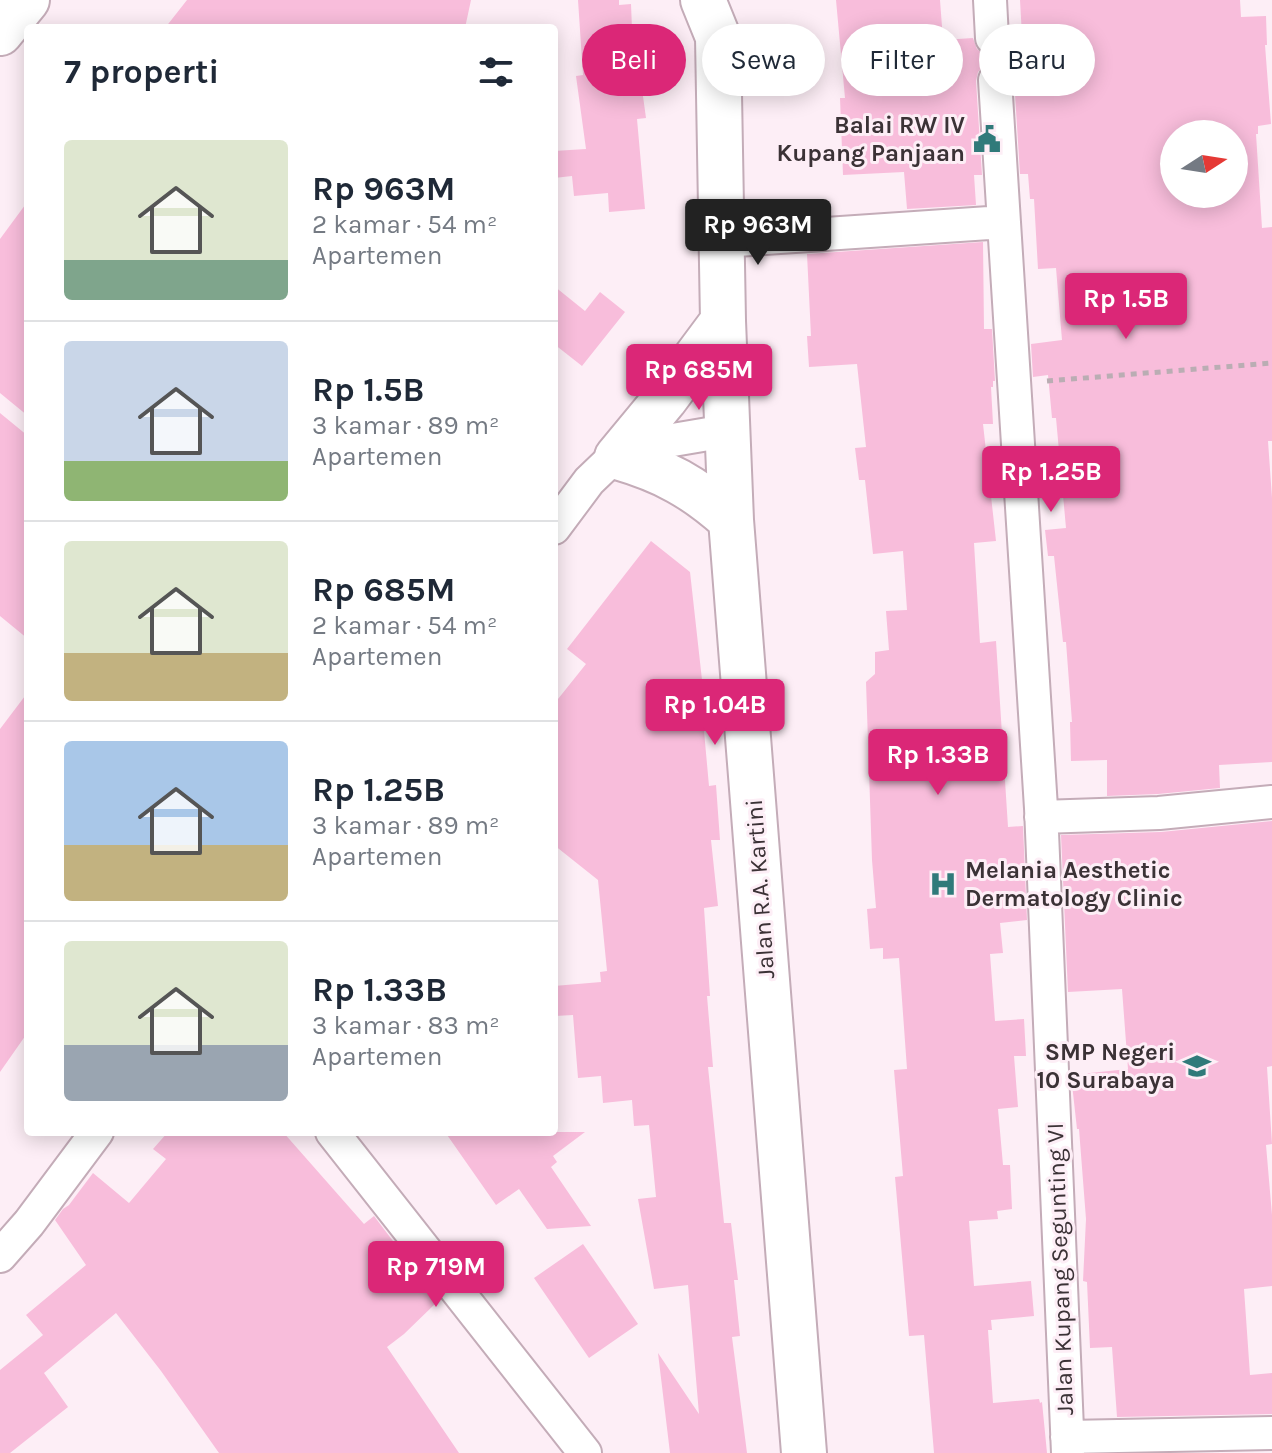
<!DOCTYPE html>
<html lang="id">
<meta charset="utf-8">
<style>
:root{--surface:#fff;--page:#f2f2f3;--text:#1f2937;--muted:#747a83;--line:#e0e1e3;--accent:#db2777}
body{margin:0;font-family:Karla,sans-serif;background:var(--page);color:var(--text);height:100vh;display:flex;flex-direction:column;font-size:30px;white-space:nowrap}
*{box-sizing:border-box;margin:0}
p{font-size:26px;color:var(--muted)}
.icon{flex:none;width:44px;height:44px;fill:none;stroke:currentColor;stroke-width:2;stroke-linecap:round;stroke-linejoin:round}
.map{position:relative;flex:1;overflow:hidden}
.side{position:absolute;left:24px;top:24px;width:534px;height:1112px;display:flex;flex-direction:column;background:var(--surface);border-radius:8px;box-shadow:0 4px 20px #0003}
.side>*{flex:none}
.banner{position:absolute;left:582px;top:24px;width:570px;height:72px;display:flex;gap:16px}
.needle{width:52px;rotate:78deg}
.fabs{position:absolute;left:1160px;top:120px;display:grid;gap:16px}
.fabs a{display:grid;place-items:center;width:88px;height:88px;border-radius:50%;background:var(--surface);box-shadow:0 4px 20px #0003;font-size:40px}
.price{position:absolute;translate:-50% -68px;padding:0 18px;border-radius:8px;background:var(--accent);color:#fff;font-size:26px;line-height:52px;filter:drop-shadow(0 2px 4px #0008)}
.price::after{content:'';position:absolute;left:50%;top:48px;width:24px;height:18px;margin-left:-12px;background:inherit;clip-path:polygon(0 0,100% 0,50% 100%)}
.price.current{background:#222;color:#fff}
ul{padding:0;list-style:none}
li{display:flex;align-items:center;gap:24px;height:200px;padding:0 40px}
li+li{border-top:2px solid var(--line)}
li span{display:grid;place-items:center;flex:none;width:224px;height:160px;border-radius:8px;color:#555}
li>.icon{margin-inline-start:auto}
span .icon{width:96px;height:96px;fill:#fffc;stroke-width:1}
li b{font-size:34px}
h2{display:flex;justify-content:space-between;align-items:center;height:96px;padding:0 40px;font-size:34px}
.chip{padding:0 28px;border-radius:36px;background:var(--surface);box-shadow:0 4px 20px #0003;font-size:28px;line-height:72px}
.chip.current{background:var(--accent);color:#fff}
.map>svg:first-child{display:block}
.building{fill:#f8bddb;fill-rule:evenodd}
.lines{fill:none;stroke-linecap:round;stroke-linejoin:round}
.street-casing{stroke:#c4acb8;stroke-width:36}
.secondary-casing{stroke:#c4acb8;stroke-width:48}
.highway-casing{stroke:#c4acb8;stroke-width:48}
.path{stroke:#baadb3;stroke-width:5;stroke-dasharray:6 6;stroke-linecap:butt}
.street{stroke:#fff;stroke-width:32}
.secondary{stroke:#fff;stroke-width:44}
.highway{stroke:#fff;stroke-width:44}
.labels{text-anchor:middle;stroke-width:6;stroke-linejoin:round;paint-order:stroke}
.poi-label{font-size:24px;font-weight:bold;fill:#3b3236;stroke:#fdeef6;text-anchor:end}
.street-label{font-size:24px;fill:#3b3236;stroke:#fdeef6}
</style>
<div class="map">
<svg width="1272" height="1453" viewBox="0 0 1272 1453">
<rect width="100%" height="100%" fill="#fdeef6"/>
<!-- building -->
<path class="building" d="M187 0H471L465 28H165Z
M578 0H619V5L631 4 633 54 637 53 646 118 637 119 645 209 609 212 608 193 574 196 572 176 554 178V151L586 149 576 76 583 75Z
M836 0H940L943 40 973 38 977 49 984 55 992 57 1003 53 1009 46 1011 36H1022L1020 0H1240L1241 17 1266 16 1267 45H1265L1271 124 1258 126V134H1256L1262 228 1272 227V441H1268L1272 498V762L1219 765 1220 788 1158 794 1107 796V760L1071 761 1070 722H1072L1066 642H1063L1054 556H1048L1045 530 1066 528 1056 418H1052L1048 375 1033 377 1031 344 1062 340 1056 268 1038 269 1034 199H1030L1028 174H1020L1014 78 1011 70 1004 63 995 61 985 64 978 72 976 81 982 175H974L976 205 907 209 904 172 843 175 840 98H845ZM1174 134H1241H1234V194H1174Z
M28 201V416L0 393V239Z
M983 242 984 329H992L995 381H993V387H991L993 424H983L996 541 974 543 980 643 996 641 1008 827 1023 826 1027 920 1000 923 1003 953 990 954 995 1021 1024 1019 1026 1056H1014L1018 1107 998 1109 1003 1165H1010L1012 1209 997 1211 998 1219 969 1221 974 1286 1031 1281 1034 1316 991 1320 992 1330H988L993 1403 1039 1399 1040 1403 1042 1402 1047 1453H934L924 1335 909 1336 895 1177 903 1176 894 1070 907 1069 899 958 883 959V948L870 949 867 909 876 908 872 860 866 682 875 674V652L889 650 886 611 907 610 903 551 873 554 865 480H859L855 448 866 447 857 364 809 367 807 336H811L807 254Z
M554 286 585 311 600 292 625 312 582 366 554 344Z
M0 413 28 436V639L0 616Z
M651 541 690 572 704 698H701L709 786 716 785 720 840H711L718 906 704 908 710 996H707L713 1067H708L724 1223H731L738 1280H734L740 1336 732 1337 747 1453H670L658 1353 699 1414 688 1285 654 1289 638 1199 656 1197 649 1125 634 1126 632 1100 603 1103 601 1076 578 1078 573 1015 555 1016 554 986 601 982 600 972 607 971 598 880 554 845V704L586 664 567 649Z
M28 692V1032L0 1072V729Z
M1272 821V1066L1267 1067 1272 1144 1266 1145 1272 1215V1286L1244 1289 1250 1375 1272 1373V1414L1117 1417 1112 1347 1090 1348 1087 1282 1083 1281 1086 1219 1079 1129H1077L1071 1075 1128 1069 1122 989 1068 992 1061 835 1161 832Z
M168 1132H283L364 1224 374 1216 399 1249 393 1253 436 1303 404 1334 387 1347 459 1453H219L161 1371 116 1313 44 1373 68 1407 10 1453H0V1370L43 1335 26 1315 86 1265 55 1220 63 1209 69 1205 93 1173 129 1203 166 1159 153 1149Z
M445 1132H585L553 1156 557 1162 551 1167 591 1226 547 1229 519 1189 496 1205Z
M583 1244 638 1324 589 1358 534 1278Z"/>
<g class="lines">
<!-- street casing -->
<g class="street-casing">
<path id="street" d="M990 0 992 38
M995 80 1041 808 1068 1453
M721 241 1004 222
M554 528 589 481 612 459 667 441 726 431
M1041 817 1159 813 1272 802
M332 1132 585 1453
M0 1256 29 1223 97 1132
M1067 1437 1272 1433"/>
</g>
<!-- secondary casing -->
<g class="secondary-casing">
<path id="secondary" d="M703 0 718 37 723 321 731 520 804 1453
M723 321 665 399 617 457C665 471 694 487 731 520"/>
</g>
<!-- highway casing -->
<g class="highway-casing">
<path id="highway" d="M0 33 27 0"/>
</g>
<!-- path -->
<path class="path" d="M1047 381 1272 363"/>
<!-- street -->
<use href="#street" class="street"/>
<!-- secondary -->
<use href="#secondary" class="secondary"/>
<!-- highway -->
<use href="#highway" class="highway"/>
</g>
<!-- icons -->
<defs>
<g id="civic-bare" transform="scale(2.16)"><path d="M-.6-6.5H3V-4.5H.6V-3L4-1V1h2V6H-6V1h2V-1L-.6-3ZM-1.2 2.5V6h2.4V2.5Z" fill="#307a7a" stroke="#fdeef6" stroke-width="2.5" paint-order="stroke"/></g>
<g id="hospital-bare" transform="scale(2.16)"><path d="M-5-5h3v3.5h4V-5h3V5h-3V1.5h-4V5h-3Z" fill="#307a7a" stroke="#fdeef6" stroke-width="2.5" paint-order="stroke"/></g>
<g id="school-bare" transform="scale(2.16)"><path d="M0-5L7-2L0 1L-7-2ZM-4 1L0 2.5L4 1V4Q0 6-4 4Z" fill="#307a7a" stroke="#fdeef6" stroke-width="2.5" paint-order="stroke"/></g>
</defs>
<g fill-rule="evenodd">
<use href="#civic-bare" x="987" y="139"/>
<use href="#hospital-bare" x="943" y="884"/>
<use href="#school-bare" x="1197" y="1066"/>
</g>
<g class="labels">
<!-- poi labels -->
<g class="poi-label">
<text x="965" y="133">Balai RW IV<tspan x="965" dy="28">Kupang Panjaan</tspan></text>
<text x="965" y="878" text-anchor="start">Melania Aesthetic<tspan x="965" dy="28">Dermatology Clinic</tspan></text>
<text x="1175" y="1060">SMP Negeri<tspan x="1175" dy="28">10 Surabaya</tspan></text>
</g>
<!-- street labels -->
<g class="street-label">
<text transform="translate(760 889) rotate(-94)" y="8">Jalan R.A. Kartini</text>
<text transform="translate(1060 1269) rotate(-92)" y="8">Jalan Kupang Segunting VI</text>
</g>
</g>
</svg>
<div class="fabs">
<a><svg class="needle" viewBox="-14 -14 28 28"><path d="M0-13l5 13h-10z" fill="#e53935"/><path d="M0 13l5-13h-10z" fill="#747a83"/></svg></a>
</div>
<b class="price current" style="left:758px;top:267px">Rp 963M</b>
<b class="price" style="left:1126px;top:341px">Rp 1.5B</b>
<b class="price" style="left:699px;top:412px">Rp 685M</b>
<b class="price" style="left:1051px;top:514px">Rp 1.25B</b>
<b class="price" style="left:715px;top:747px">Rp 1.04B</b>
<b class="price" style="left:938px;top:797px">Rp 1.33B</b>
<b class="price" style="left:436px;top:1309px">Rp 719M</b>
<div class="banner">
<a class="chip current">Beli</a>
<a class="chip">Sewa</a>
<a class="chip">Filter</a>
<a class="chip">Baru</a>
</div>
<section class="side">
<h2>7 properti<svg class="icon" aria-label="filters" viewBox="0 0 24 24"><path d="M4 7h16M4 17h16"/><circle cx="9" cy="7" r="2"/><circle cx="15" cy="17" r="2"/></svg></h2>
<ul>
<li><span style="background:linear-gradient(#dfe7d0 75%,#7fa58c 0)"><svg class="icon" aria-label="home" viewBox="0 0 24 24"><path d="M3 11l9-7 9 7M6 9v11h12V9"/></svg></span><div><b>Rp 963M</b><p>2 kamar · 54 m²</p><p>Apartemen</p></div></li>
<li><span style="background:linear-gradient(#c9d6e8 75%,#8fb573 0)"><svg class="icon" aria-label="home" viewBox="0 0 24 24"><path d="M3 11l9-7 9 7M6 9v11h12V9"/></svg></span><div><b>Rp 1.5B</b><p>3 kamar · 89 m²</p><p>Apartemen</p></div></li>
<li><span style="background:linear-gradient(#dfe7d0 70%,#c2b280 0)"><svg class="icon" aria-label="home" viewBox="0 0 24 24"><path d="M3 11l9-7 9 7M6 9v11h12V9"/></svg></span><div><b>Rp 685M</b><p>2 kamar · 54 m²</p><p>Apartemen</p></div></li>
<li><span style="background:linear-gradient(#a9c7e8 65%,#c2b280 0)"><svg class="icon" aria-label="home" viewBox="0 0 24 24"><path d="M3 11l9-7 9 7M6 9v11h12V9"/></svg></span><div><b>Rp 1.25B</b><p>3 kamar · 89 m²</p><p>Apartemen</p></div></li>
<li><span style="background:linear-gradient(#dfe7d0 65%,#9aa5b1 0)"><svg class="icon" aria-label="home" viewBox="0 0 24 24"><path d="M3 11l9-7 9 7M6 9v11h12V9"/></svg></span><div><b>Rp 1.33B</b><p>3 kamar · 83 m²</p><p>Apartemen</p></div></li>
</ul>
</section>
</div>
